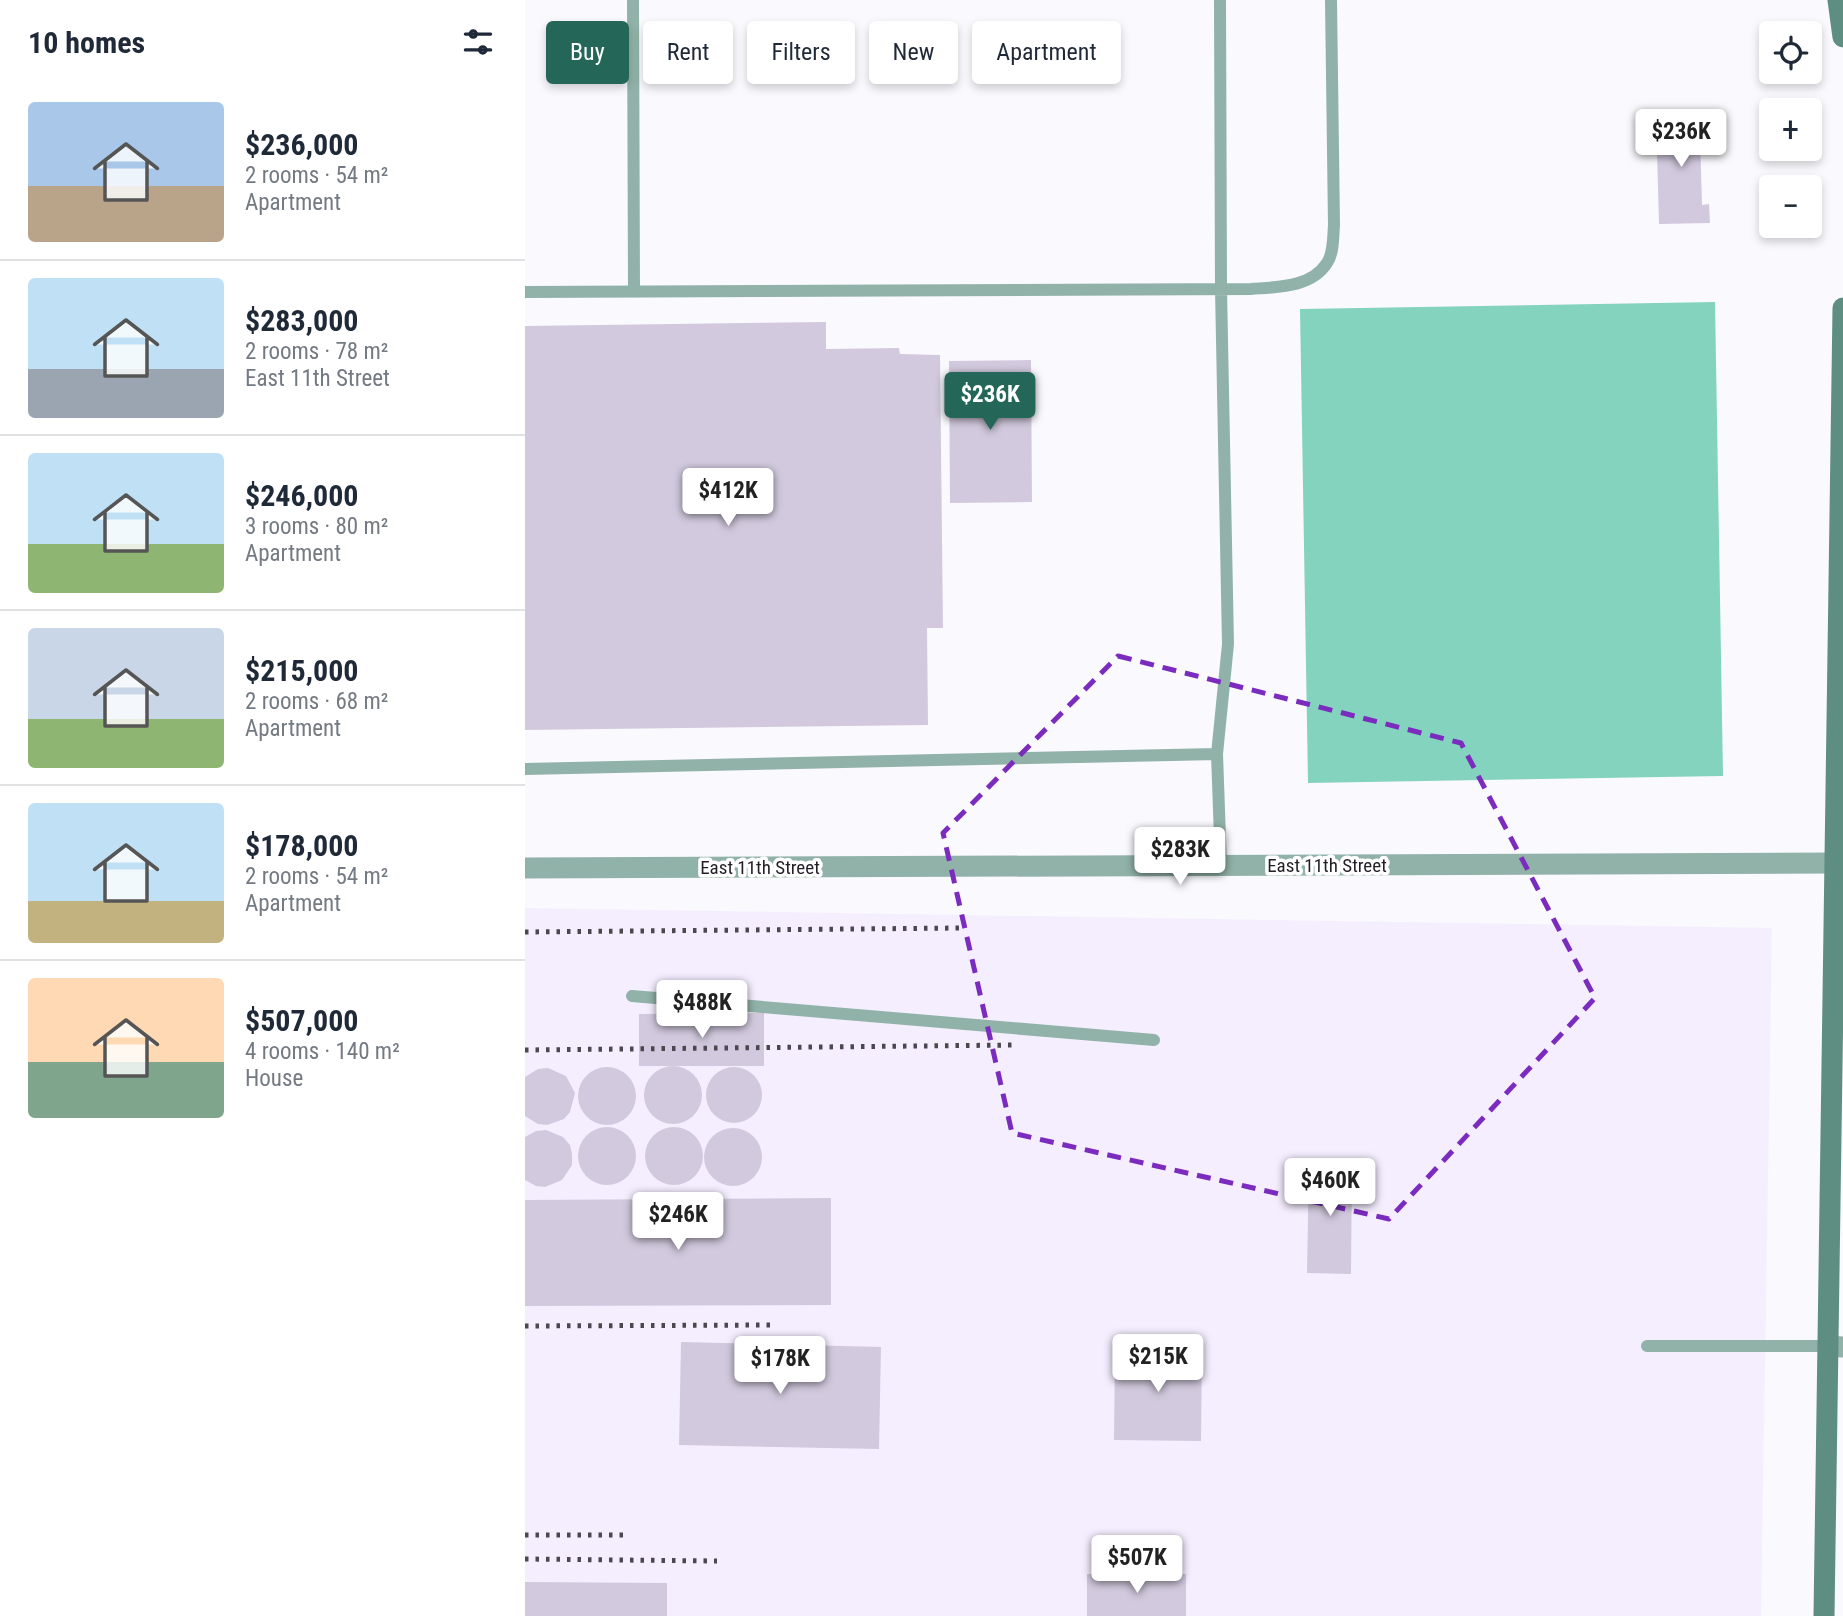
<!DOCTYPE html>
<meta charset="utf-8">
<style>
:root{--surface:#fff;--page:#f2f2f3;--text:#1f2937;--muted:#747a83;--line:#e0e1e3;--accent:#246758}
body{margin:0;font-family:"Roboto Condensed",sans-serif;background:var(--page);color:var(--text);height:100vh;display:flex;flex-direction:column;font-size:26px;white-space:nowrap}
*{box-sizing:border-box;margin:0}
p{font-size:23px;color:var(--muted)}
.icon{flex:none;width:38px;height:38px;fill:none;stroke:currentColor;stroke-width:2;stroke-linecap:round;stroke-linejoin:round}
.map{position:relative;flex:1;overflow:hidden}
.side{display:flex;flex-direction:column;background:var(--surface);width:525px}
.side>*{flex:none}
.top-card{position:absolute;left:21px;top:21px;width:665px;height:63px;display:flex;gap:14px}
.controls{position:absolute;left:1234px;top:21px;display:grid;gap:14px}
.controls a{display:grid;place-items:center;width:63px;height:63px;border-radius:7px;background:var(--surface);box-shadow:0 4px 10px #0003;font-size:35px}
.price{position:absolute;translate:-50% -60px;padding:0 16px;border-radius:7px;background:#fff;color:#222;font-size:23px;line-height:46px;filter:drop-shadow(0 2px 4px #0008)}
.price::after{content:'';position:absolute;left:50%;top:42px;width:21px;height:16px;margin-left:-10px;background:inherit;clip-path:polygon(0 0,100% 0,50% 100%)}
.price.current{background:var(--accent);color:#fff}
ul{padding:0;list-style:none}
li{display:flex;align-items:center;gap:21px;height:175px;padding:0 28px}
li+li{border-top:2px solid var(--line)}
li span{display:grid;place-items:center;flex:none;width:196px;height:140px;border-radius:7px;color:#555}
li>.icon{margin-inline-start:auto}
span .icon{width:84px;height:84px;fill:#fffc;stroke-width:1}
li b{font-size:30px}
h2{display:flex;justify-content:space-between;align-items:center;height:84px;padding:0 28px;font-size:30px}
.chip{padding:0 24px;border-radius:7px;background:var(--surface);box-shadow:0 4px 10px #0003;font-size:24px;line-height:63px}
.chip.current{background:var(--accent);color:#fff}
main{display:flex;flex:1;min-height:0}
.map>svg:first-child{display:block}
.built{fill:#f5eeff}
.water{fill:#84d3be}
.building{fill:#d2c9de}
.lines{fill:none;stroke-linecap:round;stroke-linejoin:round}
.lane{stroke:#91b2a8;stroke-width:12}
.street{stroke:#91b2a8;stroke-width:21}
.secondary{stroke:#5d8e81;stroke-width:21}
.rail{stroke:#4a474e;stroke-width:5;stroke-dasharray:3.5 7;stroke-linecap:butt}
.marked{fill:none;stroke:#7b2cbf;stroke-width:5;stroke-dasharray:14 9;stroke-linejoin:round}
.labels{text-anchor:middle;stroke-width:7;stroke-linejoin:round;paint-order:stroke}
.street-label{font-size:19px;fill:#231f27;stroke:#fff}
</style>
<main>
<section class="side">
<h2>10 homes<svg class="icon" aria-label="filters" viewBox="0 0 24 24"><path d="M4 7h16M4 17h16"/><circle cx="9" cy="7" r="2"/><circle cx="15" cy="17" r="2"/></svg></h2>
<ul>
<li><span style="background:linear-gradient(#a9c7e8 60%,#b9a48a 0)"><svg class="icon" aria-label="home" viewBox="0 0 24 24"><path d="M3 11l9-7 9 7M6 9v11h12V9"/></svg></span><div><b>$236,000</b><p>2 rooms · 54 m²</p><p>Apartment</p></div></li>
<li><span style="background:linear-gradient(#bfe0f5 65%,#9aa5b1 0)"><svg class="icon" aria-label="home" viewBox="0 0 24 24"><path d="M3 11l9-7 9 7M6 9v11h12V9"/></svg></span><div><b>$283,000</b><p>2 rooms · 78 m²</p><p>East 11th Street</p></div></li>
<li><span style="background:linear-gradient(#bfe0f5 65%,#8fb573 0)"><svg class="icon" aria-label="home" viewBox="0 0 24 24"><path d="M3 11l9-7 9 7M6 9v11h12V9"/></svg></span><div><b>$246,000</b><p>3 rooms · 80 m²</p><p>Apartment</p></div></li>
<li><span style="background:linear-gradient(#c9d6e8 65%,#8fb573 0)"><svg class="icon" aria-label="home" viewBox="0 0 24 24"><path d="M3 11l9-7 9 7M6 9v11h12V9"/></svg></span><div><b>$215,000</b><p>2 rooms · 68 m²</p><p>Apartment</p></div></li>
<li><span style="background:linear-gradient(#bfe0f5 70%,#c2b280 0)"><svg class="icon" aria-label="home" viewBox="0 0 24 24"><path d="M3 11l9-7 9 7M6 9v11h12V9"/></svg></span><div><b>$178,000</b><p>2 rooms · 54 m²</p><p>Apartment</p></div></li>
<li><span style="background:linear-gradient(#ffd9b3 60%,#7fa58c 0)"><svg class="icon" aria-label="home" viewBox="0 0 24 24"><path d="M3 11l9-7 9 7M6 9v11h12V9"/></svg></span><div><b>$507,000</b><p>4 rooms · 140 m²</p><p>House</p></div></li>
</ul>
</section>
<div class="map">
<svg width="1318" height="1616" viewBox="0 0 1318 1616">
<rect width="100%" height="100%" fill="#faf9fd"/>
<!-- built -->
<path class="built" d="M0 908 1247 928 1236 1616H0Z"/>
<!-- water -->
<path class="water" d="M1190 302 1198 776 783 783 775 309Z"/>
<!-- building -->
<path class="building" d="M1183 115V137H1175L1177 205 1184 204 1185 223 1134 224 1131 116Z
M301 322V349L374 348 375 354 415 355 418 628H402L403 725 0 730V326Z
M506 360 507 502 425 503 424 361Z
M239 1013V1066H114V1014Z
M119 1095a29 29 0 1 1 58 0a29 29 0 1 1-58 0Z
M181 1095a28 28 0 1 1 56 0a28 28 0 1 1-56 0Z
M53 1096a29 29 0 1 1 58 0a29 29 0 1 1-58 0Z
M23 1068 41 1076 50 1093 45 1112 39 1119 22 1125 13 1124 0 1116V1077L13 1069Z
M53 1156a29 29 0 1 1 58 0a29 29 0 1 1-58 0Z
M120 1156a29 29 0 1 1 58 0a29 29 0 1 1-58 0Z
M179 1157a29 29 0 1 1 58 0a29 29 0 1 1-58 0Z
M21 1130 38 1137 45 1145 47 1154V1165L37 1180 20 1187 11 1186 0 1180V1137L11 1131Z
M784 1162 827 1163 826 1274 782 1273Z
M306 1198V1305L0 1306V1200Z
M156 1342 356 1347 354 1449 154 1445Z
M590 1347 677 1348 676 1441 589 1440Z
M562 1574H661V1616H562Z
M0 1582 142 1583V1616H0Z"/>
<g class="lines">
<!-- lane -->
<path class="lane" d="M108 0 109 291
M695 0 696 289 703 644 692 754 696 866
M0 292 726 289C751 287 786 288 802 263 809 253 808 236 809 225L806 0
M0 769 692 754
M107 996 629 1040
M1122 1346H1303"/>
<!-- street -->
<path class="street" d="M0 868 1310 863
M1303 1346 1318 1347"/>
<!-- secondary -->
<path class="secondary" d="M1313 0 1318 37
M1299 1616 1318 308"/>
<!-- rail -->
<path class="rail" d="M0 932 437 928
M0 1050 489 1045
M0 1326 251 1325
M0 1535H104
M0 1559 192 1561"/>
</g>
<!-- marked area -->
<path class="marked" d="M593 656 936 743 1070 998 864 1219 487 1133 418 833Z"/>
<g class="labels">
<!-- street labels -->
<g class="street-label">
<text x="802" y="872">East 11th Street</text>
<text x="235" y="874">East 11th Street</text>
</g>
</g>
</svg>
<div class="controls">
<a><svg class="icon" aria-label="locate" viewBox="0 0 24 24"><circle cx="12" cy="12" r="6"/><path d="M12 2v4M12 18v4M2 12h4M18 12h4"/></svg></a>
<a>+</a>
<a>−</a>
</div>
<b class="price" style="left:1156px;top:169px">$236K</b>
<b class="price current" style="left:465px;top:432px">$236K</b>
<b class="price" style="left:203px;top:528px">$412K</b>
<b class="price" style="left:655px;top:887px">$283K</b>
<b class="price" style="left:177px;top:1040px">$488K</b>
<b class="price" style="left:805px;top:1218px">$460K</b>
<b class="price" style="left:153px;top:1252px">$246K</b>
<b class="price" style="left:633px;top:1394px">$215K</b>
<b class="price" style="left:255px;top:1396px">$178K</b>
<b class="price" style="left:612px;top:1595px">$507K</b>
<div class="top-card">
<a class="chip current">Buy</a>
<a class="chip">Rent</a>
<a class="chip">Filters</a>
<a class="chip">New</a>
<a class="chip">Apartment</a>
</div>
</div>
</main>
